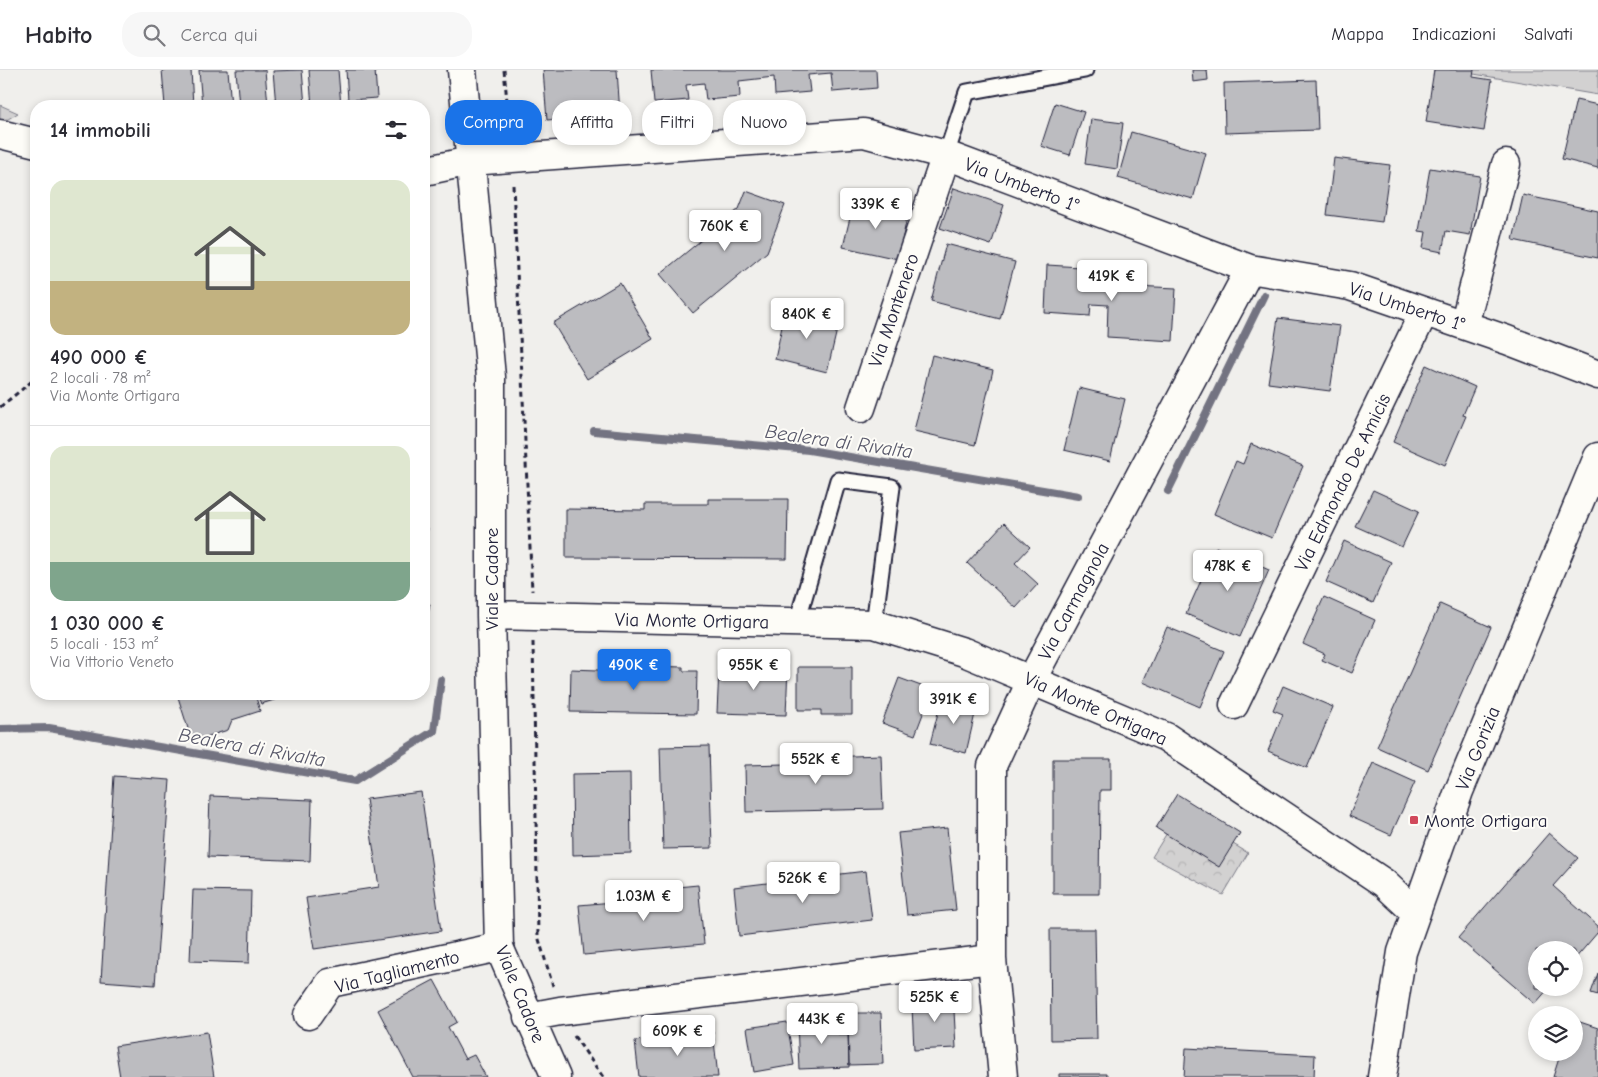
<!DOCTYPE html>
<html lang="it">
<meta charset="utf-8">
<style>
:root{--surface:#fff;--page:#f7f7f7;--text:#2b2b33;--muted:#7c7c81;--line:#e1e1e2;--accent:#1a73e8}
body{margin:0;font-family:"Comic Neue",sans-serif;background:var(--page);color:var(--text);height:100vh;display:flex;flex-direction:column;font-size:19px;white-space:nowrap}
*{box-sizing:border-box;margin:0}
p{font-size:16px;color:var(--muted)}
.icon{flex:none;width:28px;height:28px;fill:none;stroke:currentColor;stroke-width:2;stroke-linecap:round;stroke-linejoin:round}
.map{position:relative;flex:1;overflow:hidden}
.details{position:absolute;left:30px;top:30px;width:400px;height:600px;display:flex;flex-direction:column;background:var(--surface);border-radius:20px;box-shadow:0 2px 8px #0003}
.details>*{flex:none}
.top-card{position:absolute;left:445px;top:30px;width:475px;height:45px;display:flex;gap:10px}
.controls{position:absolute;left:1528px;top:871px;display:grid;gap:10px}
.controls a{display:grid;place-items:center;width:55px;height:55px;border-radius:50%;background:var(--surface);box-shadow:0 2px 8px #0003;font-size:25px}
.price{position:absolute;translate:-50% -42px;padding:0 11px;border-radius:5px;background:#fff;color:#222;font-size:16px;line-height:32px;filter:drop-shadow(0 1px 2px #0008)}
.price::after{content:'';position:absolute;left:50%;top:30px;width:15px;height:11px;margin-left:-8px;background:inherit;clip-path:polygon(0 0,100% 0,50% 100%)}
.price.active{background:var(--accent);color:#fff}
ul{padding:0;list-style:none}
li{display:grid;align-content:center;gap:10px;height:265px;padding:0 20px}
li+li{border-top:1px solid var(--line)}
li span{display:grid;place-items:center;height:155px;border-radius:15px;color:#555}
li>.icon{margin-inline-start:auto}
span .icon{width:90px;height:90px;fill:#fffc;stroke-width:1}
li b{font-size:21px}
h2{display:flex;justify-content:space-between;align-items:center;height:60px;padding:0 20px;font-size:21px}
.pill{padding:0 18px;border-radius:20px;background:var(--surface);box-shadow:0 2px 8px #0003;font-size:18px;line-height:45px}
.pill.active{background:var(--accent);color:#fff}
header{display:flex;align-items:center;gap:30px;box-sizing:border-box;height:70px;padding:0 25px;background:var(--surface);border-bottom:1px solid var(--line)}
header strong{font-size:24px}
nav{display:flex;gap:28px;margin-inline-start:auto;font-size:18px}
.search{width:350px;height:45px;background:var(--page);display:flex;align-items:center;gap:12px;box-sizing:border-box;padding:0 18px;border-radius:20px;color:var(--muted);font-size:19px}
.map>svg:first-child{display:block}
.forest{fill:url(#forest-crowns);stroke:#7a7a86}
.garden{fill:#d2d1d1;stroke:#7a7a86}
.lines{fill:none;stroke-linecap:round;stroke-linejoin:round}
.stream{stroke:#737381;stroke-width:8}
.building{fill:#bcbcc0;stroke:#22223b}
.lane-casing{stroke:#22223b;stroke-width:19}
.street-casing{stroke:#22223b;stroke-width:31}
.path{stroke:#22223b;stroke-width:3;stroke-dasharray:5 4;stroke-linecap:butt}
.lane{stroke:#fdfcf7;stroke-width:15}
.street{stroke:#fdfcf7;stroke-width:28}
.poi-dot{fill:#d1495b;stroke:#fdfcf7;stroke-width:2}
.labels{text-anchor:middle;stroke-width:4;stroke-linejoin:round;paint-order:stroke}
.street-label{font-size:19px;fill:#22223b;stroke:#fdfcf7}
.poi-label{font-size:19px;fill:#22223b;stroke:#fdfcf7;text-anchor:start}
.water-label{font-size:20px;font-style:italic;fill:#58586a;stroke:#fdfcf7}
</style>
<header>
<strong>Habito</strong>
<div class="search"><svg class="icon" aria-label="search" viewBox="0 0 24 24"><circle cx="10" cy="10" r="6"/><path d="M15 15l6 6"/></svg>Cerca qui</div>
<nav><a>Mappa</a><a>Indicazioni</a><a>Salvati</a></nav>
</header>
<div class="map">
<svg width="1598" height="1007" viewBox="0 0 1598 1007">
<defs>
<pattern id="forest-crowns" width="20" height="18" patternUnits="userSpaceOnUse" patternTransform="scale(1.25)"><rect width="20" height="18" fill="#d2d1d1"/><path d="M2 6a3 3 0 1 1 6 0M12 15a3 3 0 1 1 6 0" fill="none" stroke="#b4b3b4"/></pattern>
</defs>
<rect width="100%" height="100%" fill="#f0efec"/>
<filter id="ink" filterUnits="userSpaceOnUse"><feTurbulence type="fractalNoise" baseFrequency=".02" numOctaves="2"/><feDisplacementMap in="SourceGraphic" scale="10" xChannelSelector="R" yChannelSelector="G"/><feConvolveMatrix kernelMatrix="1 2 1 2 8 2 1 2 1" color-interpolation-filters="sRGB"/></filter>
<g filter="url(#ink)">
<!-- forest -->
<path class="forest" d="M0 35 18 43 0 54Z
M1180 742 1248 783 1223 825 1152 787Z"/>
<!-- garden -->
<path class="garden" d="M1450 0H1598V25Z"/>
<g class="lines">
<!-- stream -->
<path class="stream" d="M594 361 809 380 1078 426
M1168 421 1264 225
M0 659 49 658 355 711 434 661 441 610"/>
</g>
<!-- building -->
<path class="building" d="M162 0H191L193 36H165Z
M199 0H228L231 36H202Z
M236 0H265L268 36H239Z
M302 0 305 36H276L273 1Z
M309 0H338L341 36H312Z
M346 0H375L377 28 348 30Z
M543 0H617L620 44 547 50Z
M651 0H876L877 18 833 22 831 3 808 5 810 22 775 25 774 7 739 11 740 27 706 30 704 13 686 15 688 30 654 33Z
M1192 0H1207L1208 10 1193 12Z
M1434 0H1474L1473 7 1492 10 1484 61 1426 52Z
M1316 10 1318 60 1225 63 1224 13Z
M1576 30 1598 35V98L1562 89Z
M1055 33 1084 42 1070 85 1041 76Z
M1091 49 1123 53 1117 99 1085 94Z
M1131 62 1206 83 1193 129 1118 108Z
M1334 88 1390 95 1382 152 1327 145Z
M1430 98 1480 106 1470 165 1446 161 1442 182 1423 178 1426 162 1419 161Z
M954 118 1004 135 991 175 940 158Z
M746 121 785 135 767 182 693 243 660 204 739 139Z
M1523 125 1598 141V188L1513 170Z
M854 131 908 143 898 189 843 177Z
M946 174 1015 192 1000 249 931 231Z
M1047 195 1114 199V215L1176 218 1173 271 1107 267 1108 235 1091 234 1090 246 1045 243Z
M620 213 653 269 587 309 553 253Z
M786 238 839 251 827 302 775 289Z
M1278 248 1340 256 1330 321 1268 313Z
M932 285 993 300 975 375 914 361Z
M1426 295 1475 317 1463 345 1466 346 1445 395 1393 372Z
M1079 318 1125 329 1110 391 1064 380Z
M1251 374 1303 396 1272 468 1214 444 1236 391 1243 394Z
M1373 420 1419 441 1402 477 1355 456Z
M708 429H788L787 489 566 488V439L645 440V434H708Z
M1004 453 1030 477 1015 493 1038 514 1016 538 967 493Z
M424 457 428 458 424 482Z
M1344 471 1391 492 1373 533 1326 512Z
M1216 477 1269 500 1240 567 1186 544Z
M1324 527 1375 550 1352 603 1322 590 1325 584 1303 574Z
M424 533 430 534 424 565Z
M1440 534 1491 557 1428 700 1377 677Z
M1167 557 1224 581 1200 637 1143 612Z
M759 594 788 596 786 645 717 643 719 599 759 601Z
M643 596 683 597V601H697L696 644 570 642 571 599 624 601V605L643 606Z
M798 597H852V645H821V640H798Z
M899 608 932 620 915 665 882 653Z
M1283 616 1333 637 1307 698 1268 681 1283 644 1273 640Z
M177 624H255L260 641 232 650 228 660 192 671Z
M257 624H294L261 634Z
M942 627 977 635 966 683 930 674Z
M709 676 712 778 663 779 660 677Z
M881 685 883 739 746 742 745 695 825 693V687Z
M1053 689H1111V720H1100L1099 824H1053Z
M1373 693 1415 712 1391 765 1349 746Z
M630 703 631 783 573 785 572 704Z
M114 706 170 710 155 915 101 911Z
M421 722 441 861 314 879 306 828 379 817 366 729Z
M1177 724 1240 763 1219 797 1156 758Z
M210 726 312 730 310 791 208 787Z
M947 758 956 840 907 845 898 763Z
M1549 763 1578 788 1553 816 1598 856V862L1574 890V880H1536V918H1549L1535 934 1458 868Z
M866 801 872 850 739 866 734 817Z
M698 815 704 874 584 885 579 835 647 829 646 820Z
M193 820 251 821 249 893 190 891Z
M1050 859H1095L1097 969 1051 970Z
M1598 903V925L1591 923Z
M434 910 457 952 448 957 465 989 474 985 486 1007H413L378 940Z
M953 922 956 978 914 980 912 936 926 935 925 923Z
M848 943H881L883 994 849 995Z
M838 950 839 965H848L849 997 799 999 797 952Z
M1574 950 1598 958V1007H1553L1561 982H1574Z
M787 952 794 995 754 1002 747 958Z
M207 962 214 1007H120L115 976Z
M713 962 718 1007H639L635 971Z
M1186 978 1315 985 1314 1007H1184Z
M1059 1004H1107V1007H1059Z"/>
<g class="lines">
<!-- lane casing -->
<g class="lane-casing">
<path id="lane" d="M946 85 967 22 1085 0
M797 552 838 410 892 417 874 554"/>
</g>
<!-- street casing -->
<g class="street-casing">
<path id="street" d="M462 0 491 307V545L499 877 556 1007
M0 64 36 73
M424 101 470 91 864 63 946 85 1250 199 1350 216 1507 270 1598 305
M1464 255 1506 94
M861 338 946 85
M491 545 874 554 964 582 1166 667 1384 813 1416 843
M1234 635 1424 242
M308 945 330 913 499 877
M528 947 560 941 992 889
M1003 1007 992 889V696L1032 609 1250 199
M1382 1007 1402 882 1459 721 1598 387"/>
</g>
<!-- path -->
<path class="path" d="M504 0 510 62
M513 115 532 521
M0 337 36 308
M533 572 538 866 553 916
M574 966 603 1007"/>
<!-- lane -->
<use href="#lane" class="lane"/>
<!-- street -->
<use href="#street" class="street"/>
</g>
</g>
<!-- markers -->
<rect class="poi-dot" x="1409" y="745" width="10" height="10" rx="2.5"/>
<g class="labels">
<!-- street labels -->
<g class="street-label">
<text transform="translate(1022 114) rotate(21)" y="7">Via Umberto 1°</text>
<text transform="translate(1407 236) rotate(18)" y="7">Via Umberto 1°</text>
<text transform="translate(893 240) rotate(-71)" y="7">Via Montenero</text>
<text transform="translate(1342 412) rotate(-64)" y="7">Via Edmondo De Amicis</text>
<text transform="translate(491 509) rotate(-90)" y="7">Viale Cadore</text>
<text transform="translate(1073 531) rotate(-62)" y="7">Via Carmagnola</text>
<text transform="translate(692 550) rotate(1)" y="7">Via Monte Ortigara</text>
<text transform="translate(1096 638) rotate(24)" y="7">Via Monte Ortigara</text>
<text transform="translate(1477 678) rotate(-68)" y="7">Via Gorizia</text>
<text transform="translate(397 901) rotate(-14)" y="7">Via Tagliamento</text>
<text transform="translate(521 924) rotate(68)" y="7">Viale Cadore</text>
</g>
<!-- poi labels -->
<g class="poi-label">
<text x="1424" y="757">Monte Ortigara</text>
</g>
<!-- water labels -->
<g class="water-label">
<text transform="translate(839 371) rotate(8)" y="7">Bealera di Rivalta</text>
<text transform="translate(252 677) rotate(10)" y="7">Bealera di Rivalta</text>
</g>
</g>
</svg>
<div class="controls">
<a><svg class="icon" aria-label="locate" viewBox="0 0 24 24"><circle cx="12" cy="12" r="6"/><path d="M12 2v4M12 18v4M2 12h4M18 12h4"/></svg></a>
<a><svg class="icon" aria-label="layers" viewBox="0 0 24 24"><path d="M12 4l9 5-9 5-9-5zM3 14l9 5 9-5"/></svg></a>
</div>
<b class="price" style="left:876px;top:160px">339K €</b>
<b class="price" style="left:725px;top:182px">760K €</b>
<b class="price" style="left:1112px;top:232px">419K €</b>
<b class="price" style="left:807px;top:270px">840K €</b>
<b class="price" style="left:1228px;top:522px">478K €</b>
<b class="price active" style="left:634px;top:621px">490K €</b>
<b class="price" style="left:754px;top:621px">955K €</b>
<b class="price" style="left:954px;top:655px">391K €</b>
<b class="price" style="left:816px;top:715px">552K €</b>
<b class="price" style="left:803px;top:834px">526K €</b>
<b class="price" style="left:644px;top:852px">1.03M €</b>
<b class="price" style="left:935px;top:953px">525K €</b>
<b class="price" style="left:822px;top:975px">443K €</b>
<b class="price" style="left:678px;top:987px">609K €</b>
<div class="top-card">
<a class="pill active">Compra</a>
<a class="pill">Affitta</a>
<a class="pill">Filtri</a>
<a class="pill">Nuovo</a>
</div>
<section class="details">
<h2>14 immobili<svg class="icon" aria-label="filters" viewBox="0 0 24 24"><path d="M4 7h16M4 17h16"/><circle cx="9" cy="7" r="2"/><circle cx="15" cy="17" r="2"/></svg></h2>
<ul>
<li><span style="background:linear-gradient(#dfe7d0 65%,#c2b280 0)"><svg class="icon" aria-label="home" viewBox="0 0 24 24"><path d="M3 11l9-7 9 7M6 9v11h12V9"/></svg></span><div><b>490 000 €</b><p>2 locali · 78 m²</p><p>Via Monte Ortigara</p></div></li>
<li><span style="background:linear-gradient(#dfe7d0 75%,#7fa58c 0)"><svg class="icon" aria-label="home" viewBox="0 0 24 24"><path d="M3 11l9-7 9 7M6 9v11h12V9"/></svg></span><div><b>1 030 000 €</b><p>5 locali · 153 m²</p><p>Via Vittorio Veneto</p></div></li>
</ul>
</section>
</div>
